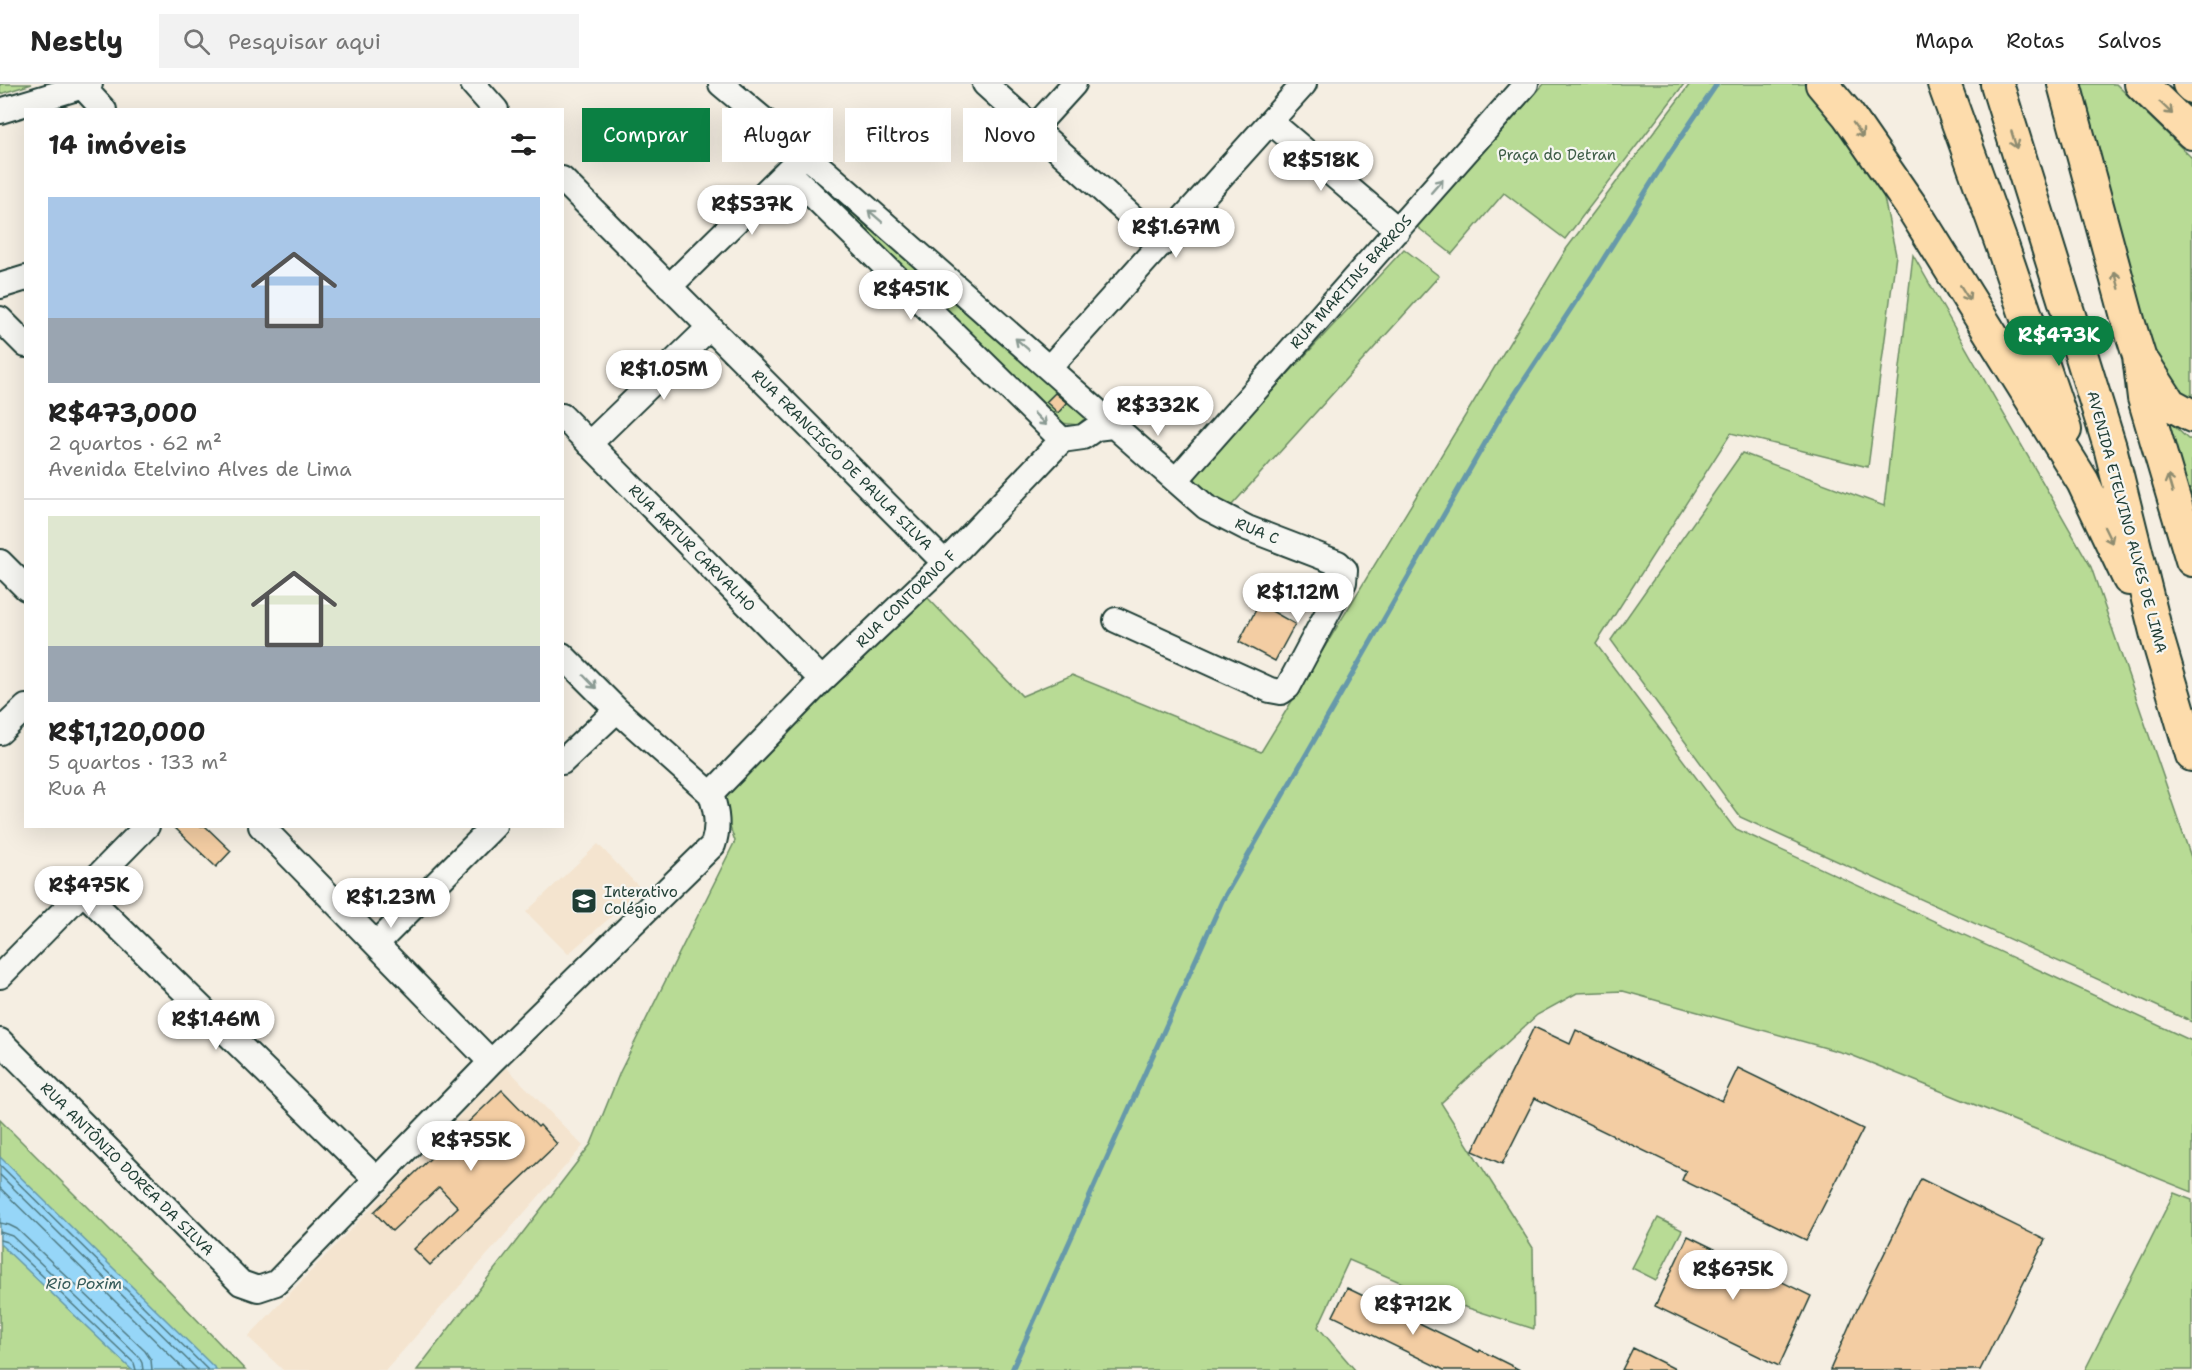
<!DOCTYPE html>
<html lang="pt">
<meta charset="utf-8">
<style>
:root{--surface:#fff;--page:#f2f2f2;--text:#222;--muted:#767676;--line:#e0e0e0;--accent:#0b8043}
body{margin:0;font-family:"Shantell Sans",sans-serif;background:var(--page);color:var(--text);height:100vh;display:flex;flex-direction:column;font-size:22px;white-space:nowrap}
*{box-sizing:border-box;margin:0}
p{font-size:20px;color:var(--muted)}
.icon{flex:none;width:33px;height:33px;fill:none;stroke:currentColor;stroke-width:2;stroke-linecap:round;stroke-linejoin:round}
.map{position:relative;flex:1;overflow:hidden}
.panel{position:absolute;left:24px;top:24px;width:540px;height:720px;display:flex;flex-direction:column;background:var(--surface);border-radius:0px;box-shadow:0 6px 24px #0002}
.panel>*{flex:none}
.guide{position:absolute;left:582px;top:24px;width:570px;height:54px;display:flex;gap:12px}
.price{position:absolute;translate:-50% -51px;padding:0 14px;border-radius:21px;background:#fff;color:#222;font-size:20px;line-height:39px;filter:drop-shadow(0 2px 3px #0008)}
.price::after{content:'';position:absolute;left:50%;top:36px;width:18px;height:14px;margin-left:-9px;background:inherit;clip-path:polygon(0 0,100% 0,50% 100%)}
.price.current{background:var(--accent);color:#fff}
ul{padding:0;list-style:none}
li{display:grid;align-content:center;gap:12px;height:318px;padding:0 24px}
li+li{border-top:2px solid var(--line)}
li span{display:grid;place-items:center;height:186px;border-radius:0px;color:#555}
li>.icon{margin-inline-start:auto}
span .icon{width:108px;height:108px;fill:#fffc;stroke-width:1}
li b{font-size:26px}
h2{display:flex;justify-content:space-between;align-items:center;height:72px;padding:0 24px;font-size:26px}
.pill{padding:0 21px;border-radius:0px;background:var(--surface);box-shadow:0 6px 24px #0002;font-size:21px;line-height:54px}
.pill.current{background:var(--accent);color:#fff}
header{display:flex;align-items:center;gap:36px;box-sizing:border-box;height:84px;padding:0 30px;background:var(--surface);border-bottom:2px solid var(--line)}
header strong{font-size:28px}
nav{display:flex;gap:33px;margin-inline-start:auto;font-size:21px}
.search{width:420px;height:54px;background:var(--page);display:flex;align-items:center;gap:15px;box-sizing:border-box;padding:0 21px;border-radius:0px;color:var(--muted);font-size:22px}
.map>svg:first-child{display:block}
.built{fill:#f4e4cf}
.green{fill:#b8db95;stroke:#6c8c64;stroke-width:1.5}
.water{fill:#96d6f8;stroke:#69a;stroke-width:1.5}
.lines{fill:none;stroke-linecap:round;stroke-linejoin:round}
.shore{stroke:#4f7a82;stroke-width:1.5}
.stream{stroke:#69a;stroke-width:5}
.building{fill:#f3cda3;stroke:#1f3d34;stroke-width:1.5}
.minor-casing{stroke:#1f3d34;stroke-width:28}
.major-casing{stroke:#1f3d34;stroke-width:36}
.minor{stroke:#f6f6f2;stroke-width:24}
.major{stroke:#fddcac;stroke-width:32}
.oneway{stroke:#8e8c70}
.oneway2{stroke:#8a9a93}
.labels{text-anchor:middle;stroke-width:4.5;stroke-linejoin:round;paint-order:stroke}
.park-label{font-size:15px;fill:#3e5d47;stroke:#f6f6f2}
.street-label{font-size:15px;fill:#1f3d34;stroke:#f6f6f2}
.poi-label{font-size:15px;fill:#1f3d34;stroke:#f6f6f2;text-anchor:start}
.water-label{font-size:16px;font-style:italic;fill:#375c5b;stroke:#f6f6f2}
</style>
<header>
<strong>Nestly</strong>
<div class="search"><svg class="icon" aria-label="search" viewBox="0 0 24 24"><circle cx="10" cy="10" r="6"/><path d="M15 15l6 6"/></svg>Pesquisar aqui</div>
<nav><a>Mapa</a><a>Rotas</a><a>Salvos</a></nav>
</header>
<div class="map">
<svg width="2192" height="1286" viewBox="0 0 2192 1286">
<rect width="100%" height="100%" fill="#f5eee2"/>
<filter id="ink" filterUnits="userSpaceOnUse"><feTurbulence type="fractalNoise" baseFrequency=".0167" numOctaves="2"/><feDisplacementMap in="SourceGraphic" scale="12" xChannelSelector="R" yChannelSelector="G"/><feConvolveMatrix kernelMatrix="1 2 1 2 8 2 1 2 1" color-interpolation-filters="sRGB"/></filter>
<g filter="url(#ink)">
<!-- built -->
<path class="built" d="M598 760 642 806 568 870 526 828Z
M506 983 583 1062 386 1286H283L248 1253Z"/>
<!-- green -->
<path class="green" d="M0 0H32L0 10Z
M1544 0H1684L1565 155 1504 109 1452 170 1416 142Z
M1690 0H1804L1814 9 1883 109 1896 171 1868 383 1731 349 1596 560 1734 744 2192 957V1108L1851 971 1623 907 1577 909 1537 931 1441 1019 1533 1164 1534 1245 1437 1214 1349 1176 1318 1243 1355 1286H417L591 1060 620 988 735 757 719 713 927 513 1022 612 1072 591 1261 668 1567 164Z
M2069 0H2116L2192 74V321L2154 300Z
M810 81 1090 329 1078 341 1053 338 802 92Z
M1404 165 1439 192 1231 422 1206 412 1193 392Z
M1913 171 2091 483 2192 776V938L1740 733 1611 556 1742 369 1884 422Z
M2161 330 2188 355H2192V444Z
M0 1036 139 1175 245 1286H0Z
M2174 1109 2192 1116V1286H2085Z
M1658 1134 1682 1146 1656 1196 1632 1184Z"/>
<!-- water -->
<path class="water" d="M0 1073 217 1286H132L0 1160Z"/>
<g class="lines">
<!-- shore -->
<path class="shore" d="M0 1081 208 1286
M0 1091 198 1286
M0 1104 185 1286
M0 1139 9 1141 17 1145 145 1267 151 1276 152 1286
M0 1148 12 1152 139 1273 142 1279 143 1286
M0 1156 7 1158 134 1279 136 1286"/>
<!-- stream -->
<path class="stream" d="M1012 1286 1222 817 1500 333 1597 185 1670 69 1717 0"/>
</g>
<!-- building -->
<path class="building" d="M1055 309 1067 319 1058 329 1046 318Z
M1259 520 1295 540 1275 577 1239 558Z
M173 742H205L231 767 216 783Z
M1534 943 1570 960 1576 946 1722 1017 1738 984 1863 1045 1806 1156 1682 1096 1686 1087 1535 1014 1502 1080 1473 1067Z
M502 1006 538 1043 540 1041 557 1060 430 1181 414 1165 458 1123 439 1103 392 1147 374 1128Z
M1921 1095 2045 1156 1980 1286H1830L1854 1231Z
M1688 1152 1811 1212 1779 1282 1655 1222Z
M1347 1204 1479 1268 1480 1266 1520 1286H1444L1333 1232Z
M1633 1264 1677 1286H1622Z"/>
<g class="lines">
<!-- minor casing -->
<g class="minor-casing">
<path id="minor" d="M473 0 496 26
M721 0 828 90 1206 423 1247 444 1338 479 1345 486 1344 498 1288 603 1281 608 1270 606 1116 536
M985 0 1162 160
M82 2 104 26
M0 27 90 0
M1271 38 1398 146
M1034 44 1074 0
M789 88 1062 356
M562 95 945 479
M0 202 26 194
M669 203 799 75
M0 235 26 261
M1049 284 1304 0
M562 332 822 596
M589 360 709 244
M1176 396 1526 0
M0 478 26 504
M0 648 26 623
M562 678 617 626
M711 710 822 596 945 479 1062 356 1083 353 1096 344 1112 342
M261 742 491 978
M84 809 377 1096
M376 860 494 742
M0 892 147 742
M0 957 241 1199 258 1205 276 1199 491 978 713 761C719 743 717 729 711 710L617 626 562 571"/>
</g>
<!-- major casing -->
<g class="major-casing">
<path id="major" d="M1822 0 1848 31 1913 125 2083 398 2129 495
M1944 0 2002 161 2065 346
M1997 0 2110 363 2158 556 2192 671
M2064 0 2129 240 2139 272 2144 314 2192 476
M2141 0 2192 49
M2189 0 2192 3
M2145 281 2170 320 2192 332"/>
</g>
<!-- minor -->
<use href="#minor" class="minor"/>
<!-- major -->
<use href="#major" class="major"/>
</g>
<!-- one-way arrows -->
<defs><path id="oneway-shaft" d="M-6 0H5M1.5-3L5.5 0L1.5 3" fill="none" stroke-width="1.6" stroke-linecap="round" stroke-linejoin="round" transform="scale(1.5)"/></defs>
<g class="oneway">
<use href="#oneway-shaft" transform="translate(2166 24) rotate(44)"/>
<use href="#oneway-shaft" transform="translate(1858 46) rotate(55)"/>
<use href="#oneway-shaft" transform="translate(2014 56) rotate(73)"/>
<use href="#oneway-shaft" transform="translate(2117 196) rotate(-105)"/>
<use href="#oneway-shaft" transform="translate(1965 209) rotate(58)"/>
<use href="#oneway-shaft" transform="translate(2170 400) rotate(-106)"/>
<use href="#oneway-shaft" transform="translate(2108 451) rotate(64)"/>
</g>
<g class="oneway2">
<use href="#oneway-shaft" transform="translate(1437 102) rotate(-49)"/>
<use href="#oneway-shaft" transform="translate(875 132) rotate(-139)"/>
<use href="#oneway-shaft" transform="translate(1022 260) rotate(-139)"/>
<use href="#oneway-shaft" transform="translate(1040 335) rotate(45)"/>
<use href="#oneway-shaft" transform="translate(590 598) rotate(46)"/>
</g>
</g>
<!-- icons -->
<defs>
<g id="school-square" transform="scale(1.35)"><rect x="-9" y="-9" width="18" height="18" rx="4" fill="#1f3d34" stroke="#f6f6f2"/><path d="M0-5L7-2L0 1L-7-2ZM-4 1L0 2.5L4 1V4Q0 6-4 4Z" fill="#fff"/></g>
</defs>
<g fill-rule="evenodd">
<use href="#school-square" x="584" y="817"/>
</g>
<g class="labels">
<!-- park labels -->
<g class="park-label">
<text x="1557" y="76">Praça do Detran</text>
</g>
<!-- street labels -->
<g class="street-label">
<text transform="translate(1351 198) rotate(-48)" y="5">RUA MARTINS BARROS</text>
<text transform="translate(842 376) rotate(45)" y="5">RUA FRANCISCO DE PAULA SILVA</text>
<text transform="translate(2127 438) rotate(75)" y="5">AVENIDA ETELVINO ALVES DE LIMA</text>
<text transform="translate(1257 447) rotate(22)" y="5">RUA C</text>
<text transform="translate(692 464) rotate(45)" y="5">RUA ARTUR CARVALHO</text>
<text transform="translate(906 515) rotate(-44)" y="5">RUA CONTORNO F</text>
<text transform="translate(127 1085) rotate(45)" y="5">RUA ANTÔNIO DOREA DA SILVA</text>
</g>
<!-- poi labels -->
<g class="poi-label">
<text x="604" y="813">Interativo<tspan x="604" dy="17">Colégio</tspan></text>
</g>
<!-- water labels -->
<g class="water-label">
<text x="84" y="1205">Rio Poxim</text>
</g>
</g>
</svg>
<b class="price" style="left:1321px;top:108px">R$518K</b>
<b class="price" style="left:752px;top:152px">R$537K</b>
<b class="price" style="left:1176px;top:175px">R$1.67M</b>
<b class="price" style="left:911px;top:237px">R$451K</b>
<b class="price current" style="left:2059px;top:283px">R$473K</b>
<b class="price" style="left:664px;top:317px">R$1.05M</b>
<b class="price" style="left:1158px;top:353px">R$332K</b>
<b class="price" style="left:1298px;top:540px">R$1.12M</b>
<b class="price" style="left:89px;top:833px">R$475K</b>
<b class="price" style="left:391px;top:845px">R$1.23M</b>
<b class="price" style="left:216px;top:967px">R$1.46M</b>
<b class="price" style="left:471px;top:1088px">R$755K</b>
<b class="price" style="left:1733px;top:1217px">R$675K</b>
<b class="price" style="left:1413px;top:1252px">R$712K</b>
<div class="guide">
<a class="pill current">Comprar</a>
<a class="pill">Alugar</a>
<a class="pill">Filtros</a>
<a class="pill">Novo</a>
</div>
<section class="panel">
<h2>14 imóveis<svg class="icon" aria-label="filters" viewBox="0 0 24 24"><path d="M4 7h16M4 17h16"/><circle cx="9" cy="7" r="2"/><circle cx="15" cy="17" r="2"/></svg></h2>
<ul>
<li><span style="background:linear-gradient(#a9c7e8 65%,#9aa5b1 0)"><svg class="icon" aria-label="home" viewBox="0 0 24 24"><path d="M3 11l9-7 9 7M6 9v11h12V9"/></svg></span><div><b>R$473,000</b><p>2 quartos · 62 m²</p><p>Avenida Etelvino Alves de Lima</p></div></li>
<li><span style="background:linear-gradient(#dfe7d0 70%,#9aa5b1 0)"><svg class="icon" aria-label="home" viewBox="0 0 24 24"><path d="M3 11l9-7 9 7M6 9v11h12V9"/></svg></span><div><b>R$1,120,000</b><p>5 quartos · 133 m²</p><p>Rua A</p></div></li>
</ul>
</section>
</div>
